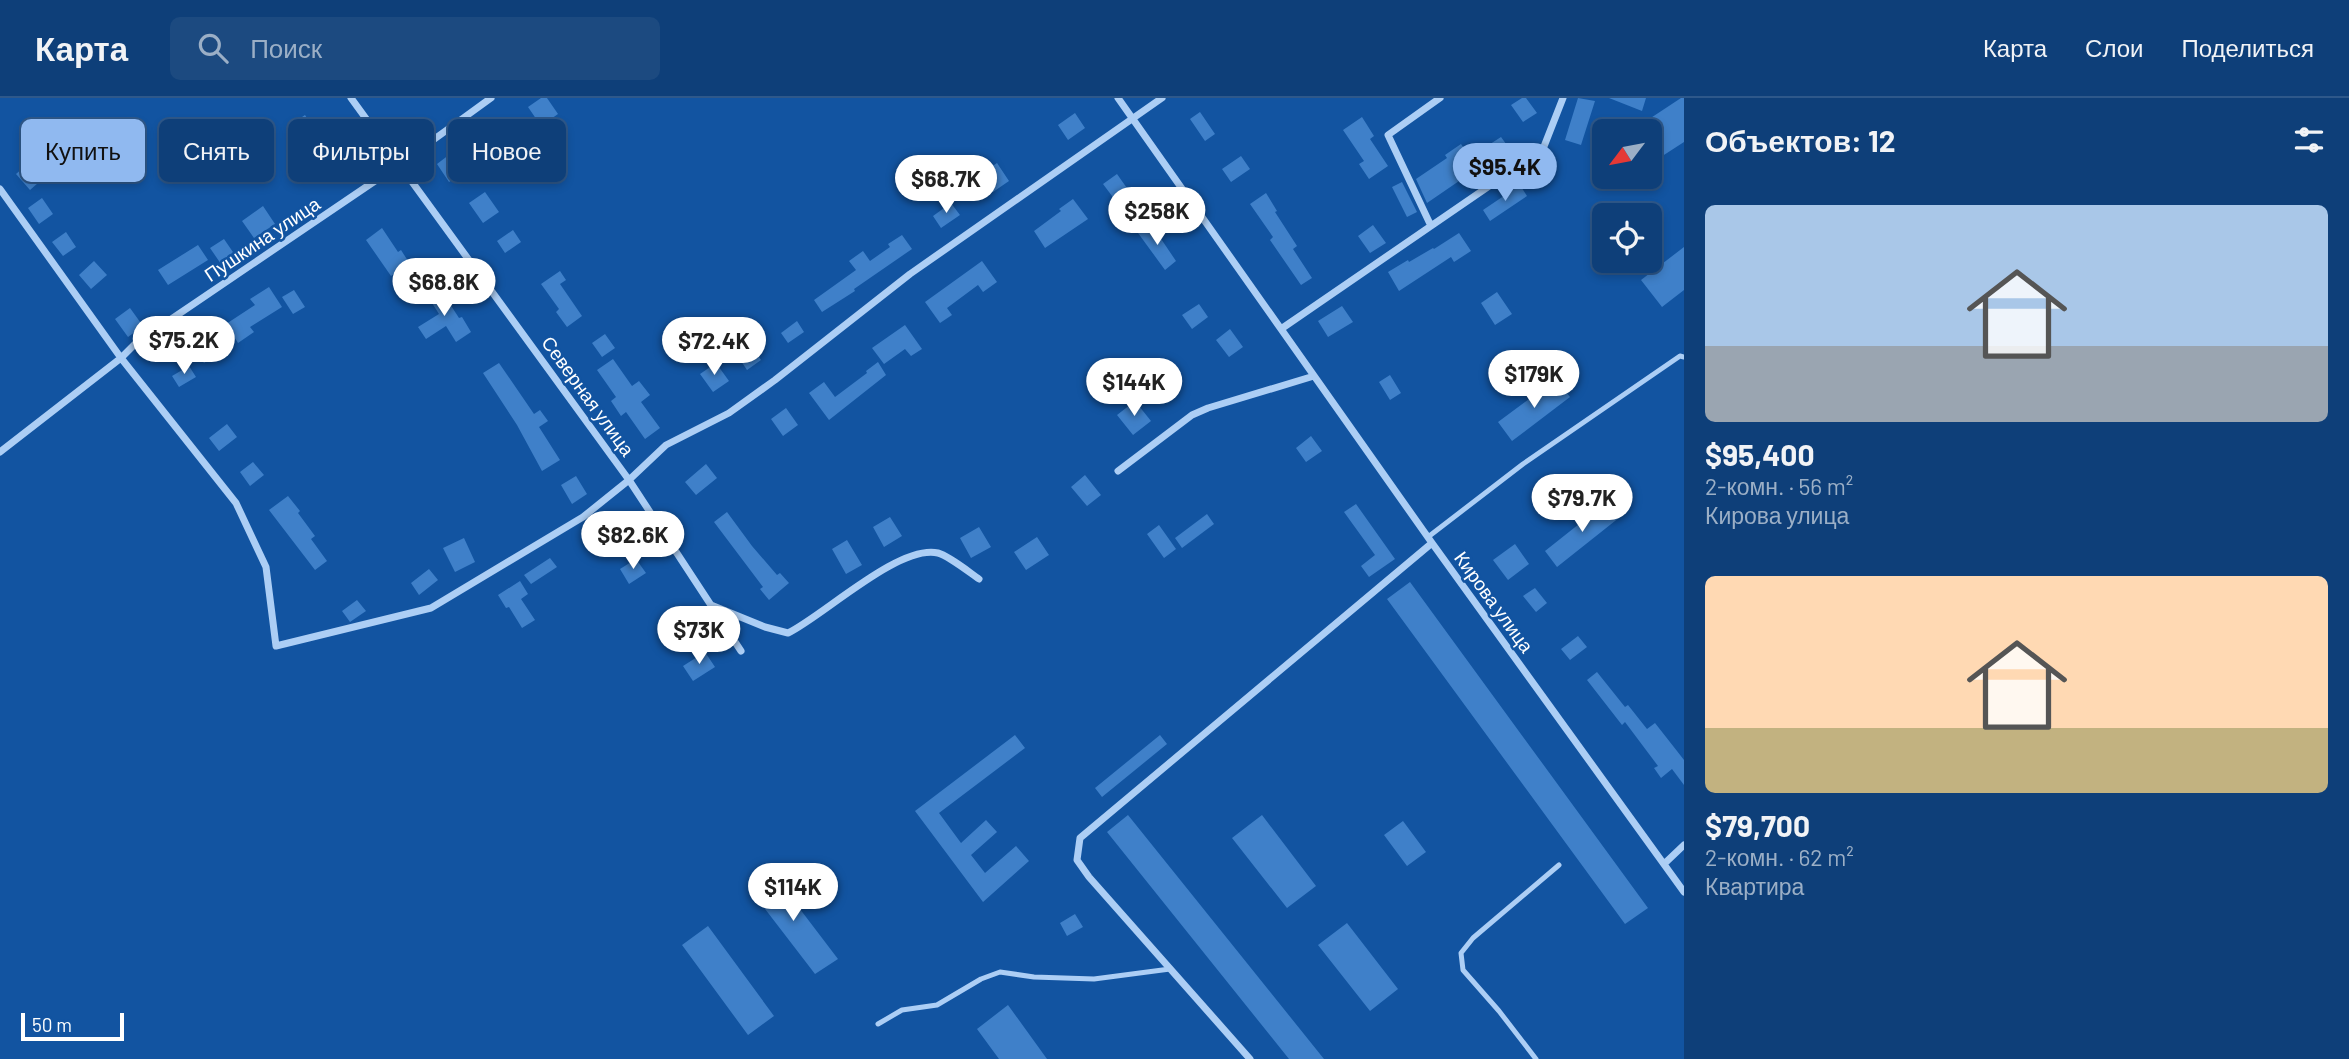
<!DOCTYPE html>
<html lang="ru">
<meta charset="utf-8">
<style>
:root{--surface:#0e3f79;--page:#1c4a80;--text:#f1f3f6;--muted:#9bafc6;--line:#2e588a;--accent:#90b9f0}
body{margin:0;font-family:Barlow,sans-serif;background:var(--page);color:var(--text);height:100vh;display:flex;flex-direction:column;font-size:26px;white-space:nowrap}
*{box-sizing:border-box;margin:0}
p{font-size:23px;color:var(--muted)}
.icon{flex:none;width:38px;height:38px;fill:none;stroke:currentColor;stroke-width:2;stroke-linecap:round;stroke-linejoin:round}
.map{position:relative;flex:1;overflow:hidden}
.panel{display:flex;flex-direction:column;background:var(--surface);width:665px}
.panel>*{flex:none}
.top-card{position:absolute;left:21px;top:21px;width:665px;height:63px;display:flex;gap:14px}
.needle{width:46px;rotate:238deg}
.controls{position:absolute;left:1592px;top:21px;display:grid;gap:14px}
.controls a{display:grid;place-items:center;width:70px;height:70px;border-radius:10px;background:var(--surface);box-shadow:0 4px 10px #0003,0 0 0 2px var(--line);font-size:35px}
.scale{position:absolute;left:21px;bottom:18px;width:103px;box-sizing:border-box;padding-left:7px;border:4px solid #fff;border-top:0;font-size:19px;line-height:24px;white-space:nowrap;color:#fff;-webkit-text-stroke:5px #1254a1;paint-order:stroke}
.price{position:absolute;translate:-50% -60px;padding:0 16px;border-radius:24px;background:#fff;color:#222;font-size:23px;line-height:46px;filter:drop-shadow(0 2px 4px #0008)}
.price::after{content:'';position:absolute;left:50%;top:42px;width:21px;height:16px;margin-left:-10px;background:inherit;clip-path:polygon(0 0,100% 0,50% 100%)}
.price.on{background:var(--accent);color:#111}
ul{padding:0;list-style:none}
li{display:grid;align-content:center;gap:14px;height:371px;padding:0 21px}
li span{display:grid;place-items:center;height:217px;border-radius:10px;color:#555}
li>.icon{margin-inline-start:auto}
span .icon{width:126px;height:126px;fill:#fffc;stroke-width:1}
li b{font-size:30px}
h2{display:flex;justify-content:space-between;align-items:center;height:84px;padding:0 21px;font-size:30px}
.tag{padding:0 24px;border-radius:10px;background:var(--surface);box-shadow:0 4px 10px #0003,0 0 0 2px var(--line);font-size:24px;line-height:63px}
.tag.on{background:var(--accent);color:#111}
header{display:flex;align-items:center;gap:42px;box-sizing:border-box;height:98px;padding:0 35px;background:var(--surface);border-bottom:2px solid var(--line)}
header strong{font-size:33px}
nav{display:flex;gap:38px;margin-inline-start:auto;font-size:24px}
.search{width:490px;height:63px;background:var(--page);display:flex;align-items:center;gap:18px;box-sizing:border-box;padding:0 24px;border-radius:10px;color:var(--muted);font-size:26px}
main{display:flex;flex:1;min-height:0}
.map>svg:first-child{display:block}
.building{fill:#3f80c9}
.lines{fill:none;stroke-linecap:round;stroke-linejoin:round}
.service{stroke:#accef5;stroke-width:5}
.minor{stroke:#accef5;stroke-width:7}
.labels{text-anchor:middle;stroke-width:5;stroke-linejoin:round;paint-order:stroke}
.street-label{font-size:19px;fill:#fff;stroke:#1254a1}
</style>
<header>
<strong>Карта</strong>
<div class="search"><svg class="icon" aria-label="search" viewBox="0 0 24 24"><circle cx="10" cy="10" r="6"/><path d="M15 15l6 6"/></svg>Поиск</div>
<nav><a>Карта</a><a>Слои</a><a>Поделиться</a></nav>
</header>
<main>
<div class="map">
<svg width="1684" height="961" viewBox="0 0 1684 961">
<rect width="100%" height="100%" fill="#1254a1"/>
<!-- building -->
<path class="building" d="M541 0H547L558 16 541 28 528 9Z
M1522 0H1526L1537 15 1523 24 1511 7Z
M1578 0 1595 3 1581 47 1565 42Z
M1609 0H1646L1642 13Z
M1681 0H1684V44L1650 66V33H1631Z
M1200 14 1215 36 1205 43 1190 21Z
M1075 15 1085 30 1068 42 1058 27Z
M305 17 314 31 296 43 287 29Z
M1362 19 1374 38 1370 41 1388 68 1369 81 1359 66 1364 63 1343 32Z
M532 22 543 38 529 48 517 32Z
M1501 39 1512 54 1466 88 1462 81 1427 105 1416 81 1447 60 1445 57 1461 46 1470 59Z
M454 53 467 71 449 84 437 66Z
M334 57 345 72 327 85 316 70Z
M1241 58 1250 71 1231 84 1222 71Z
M32 62 46 78 30 92 16 76Z
M997 65 1009 83 993 94 981 76Z
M1117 76 1129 93 1115 102 1103 86Z
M1402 84 1417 114 1407 119 1392 89Z
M1520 87 1527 98 1490 123 1483 112Z
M485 94 499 114 483 125 469 105Z
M1266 95 1277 113 1275 114 1297 148 1293 151 1312 180 1301 187 1270 142 1273 139 1250 106Z
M42 100 53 116 39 126 28 110Z
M1073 101 1088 121 1045 150 1034 133 1061 113 1059 111Z
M951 105 960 117 941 130 933 118Z
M263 108 275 126 254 140 242 123Z
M1151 126 1176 163 1165 172 1138 135Z
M1373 127 1386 145 1370 155 1358 138Z
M382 130 398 154 401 152 410 166 391 178 366 142Z
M513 132 521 144 505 155 497 143Z
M66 134 76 149 63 158 52 144Z
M1459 135 1471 153 1454 164 1451 159 1399 193 1388 174 1408 162 1409 164 1433 150 1434 151Z
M902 137 912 151 854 191 855 193 822 214 814 202 856 172 849 163 863 153 870 163 890 149 888 146Z
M224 141 235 157 221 166 210 150Z
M198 147 208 162 168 187 158 172Z
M1684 149V192L1662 209 1641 182Z
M94 163 107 177 91 191 79 177Z
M982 163 997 184 983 194 978 187 947 210 952 217 940 225 925 204Z
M560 173 566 182 560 186 582 218 567 229 556 214 559 211 541 186Z
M269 189 282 209 250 229 254 234 238 245 226 226 255 207 250 201Z
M439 189 459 220 462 219 471 234 456 244 446 228 426 241 418 229 439 216 427 197Z
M294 192 305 209 293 216 282 199Z
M1497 194 1512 216 1495 227 1481 205Z
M1199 206 1208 219 1192 231 1182 217Z
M1342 208 1353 224 1328 239 1318 223Z
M130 210 143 228 128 239 115 221Z
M797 223 804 234 788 245 781 235Z
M905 227 922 251 911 258 905 251 884 266 872 250Z
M1230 231 1243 249 1229 259 1216 242Z
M205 235 218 256 204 265 190 244Z
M605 236 615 250 602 259 592 245Z
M751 247 761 262 747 272 737 257Z
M613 261 632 288 639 283 650 297 641 304 660 330 645 341 626 314 621 318 611 303 616 299 597 272Z
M878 264 886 277 829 322 809 295 824 284 835 299 867 275 866 273Z
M499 265 534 316 540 312 548 323 539 329 560 362 542 373 517 327 483 275Z
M716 265 729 283 713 294 700 276Z
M189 268 196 279 179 289 172 278Z
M1390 277 1401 295 1390 302 1379 284Z
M1556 281 1570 299 1512 343 1498 324Z
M1135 303 1151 323 1133 337 1117 317Z
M786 310 798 327 783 338 771 321Z
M227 326 237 339 219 353 209 340Z
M1311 338 1322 353 1306 364 1296 350Z
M253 364 264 377 250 388 240 374Z
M706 366 717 380 696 397 685 384Z
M1085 377 1101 397 1087 408 1071 389Z
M576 378 587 396 572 406 561 387Z
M288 398 300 413 298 415 315 438 311 441 327 463 315 472 269 412Z
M1608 403 1620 419 1557 469 1545 453Z
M1356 406 1395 461 1369 479 1361 468 1375 457 1344 414Z
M727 414 752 448 777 477 780 475 789 485 769 502 760 491 763 489 714 424Z
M1207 416 1214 426 1182 450 1175 440Z
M890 419 902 438 884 449 873 429Z
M1159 427 1176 451 1164 460 1147 436Z
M979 429 991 449 971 460 960 440Z
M1037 439 1049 457 1026 472 1014 454Z
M464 440 475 464 455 474 443 450Z
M847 442 862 467 846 476 832 451Z
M1515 446 1529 466 1508 482 1493 462Z
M550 460 557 469 531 486 524 477Z
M636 461 646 475 629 486 620 471Z
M429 471 438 482 419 497 411 485Z
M520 483 528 496 521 501 535 522 522 530 509 509 506 510 498 497Z
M1410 484 1648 810 1625 826 1387 501Z
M1535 490 1547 505 1536 514 1523 498Z
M357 502 366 513 350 524 342 513Z
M679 516 686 528 669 539 662 527Z
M1578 538 1587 549 1570 562 1561 551Z
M705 554 715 569 693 583 683 568Z
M1597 574 1625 609 1628 607 1647 631 1655 625 1677 653 1684 662V687L1672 671 1661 680 1654 670 1658 668 1625 624 1622 627 1587 582Z
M1015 637 1025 650 939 715 961 745 986 722 997 734 971 757 985 775 1016 748 1029 763 983 804 915 713Z
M1160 637 1167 646 1102 699 1095 690Z
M1128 717 1324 961H1289L1107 734Z
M1262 717 1316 788 1287 810 1232 740Z
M1403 723 1426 754 1407 768 1384 737Z
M771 773 838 861 815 876 749 790Z
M1075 816 1083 829 1067 838 1060 825Z
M1347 825 1398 891 1370 913 1318 847Z
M708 828 774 918 748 937 682 847Z
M1008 907 1047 961H999L977 931Z"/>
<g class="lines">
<!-- service -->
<path class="service" d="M1428 439 1523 366 1680 258 1684 259
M878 926 902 912 937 907 981 881 1000 874 1034 879 1094 881 1170 871
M1536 961 1499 913 1463 872 1461 855 1473 840 1559 767"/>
<!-- minor -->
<path class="minor" d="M351 0 629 382 741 553
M1118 0 1432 445 1684 794
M0 91 121 260 236 405 266 469 276 548 431 510 583 419 629 382 666 347 729 315 775 282 910 176 1162 0
M1431 128 1388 37 1440 0
M1281 231 1543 51 1563 0
M0 354 121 260 136 245 400 66 491 0
M1118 373 1192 317 1208 310 1314 278
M711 507 765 529 788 535C823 518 899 446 938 455 949 458 969 474 979 481
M1664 766 1684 747
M1250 961 1089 779 1077 762 1080 740 1432 445"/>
</g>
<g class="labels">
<!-- street labels -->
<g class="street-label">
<text transform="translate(262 141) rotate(-34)" y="7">Пушкина улица</text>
<text transform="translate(588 298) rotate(54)" y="7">Северная улица</text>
<text transform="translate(1494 504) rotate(54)" y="7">Кирова улица</text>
</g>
</g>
</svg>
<div class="controls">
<a><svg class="needle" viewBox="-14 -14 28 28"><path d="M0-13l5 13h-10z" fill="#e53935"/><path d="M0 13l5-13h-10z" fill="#9bafc6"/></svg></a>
<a><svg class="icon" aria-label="locate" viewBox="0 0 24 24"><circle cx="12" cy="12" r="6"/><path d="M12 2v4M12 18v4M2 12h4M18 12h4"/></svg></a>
</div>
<div class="scale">50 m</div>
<b class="price on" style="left:1505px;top:105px">$95.4K</b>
<b class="price" style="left:946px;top:117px">$68.7K</b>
<b class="price" style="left:1157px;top:149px">$258K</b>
<b class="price" style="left:444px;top:220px">$68.8K</b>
<b class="price" style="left:184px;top:278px">$75.2K</b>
<b class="price" style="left:714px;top:279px">$72.4K</b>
<b class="price" style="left:1534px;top:312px">$179K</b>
<b class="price" style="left:1134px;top:320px">$144K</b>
<b class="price" style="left:1582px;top:436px">$79.7K</b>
<b class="price" style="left:633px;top:473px">$82.6K</b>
<b class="price" style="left:699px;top:568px">$73K</b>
<b class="price" style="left:793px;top:825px">$114K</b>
<div class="top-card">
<a class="tag on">Купить</a>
<a class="tag">Снять</a>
<a class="tag">Фильтры</a>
<a class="tag">Новое</a>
</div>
</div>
<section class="panel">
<h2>Объектов: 12<svg class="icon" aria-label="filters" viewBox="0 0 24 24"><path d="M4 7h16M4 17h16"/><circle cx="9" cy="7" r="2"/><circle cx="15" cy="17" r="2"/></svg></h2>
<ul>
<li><span style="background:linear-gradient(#a9c7e8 65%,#9aa5b1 0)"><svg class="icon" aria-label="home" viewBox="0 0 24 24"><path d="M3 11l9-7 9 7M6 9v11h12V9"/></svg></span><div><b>$95,400</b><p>2-комн. · 56 m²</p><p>Кирова улица</p></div></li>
<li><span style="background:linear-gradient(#ffd9b3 70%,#c2b280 0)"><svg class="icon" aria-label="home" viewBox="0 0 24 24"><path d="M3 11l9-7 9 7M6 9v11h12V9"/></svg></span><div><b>$79,700</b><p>2-комн. · 62 m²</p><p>Квартира</p></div></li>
</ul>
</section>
</main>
